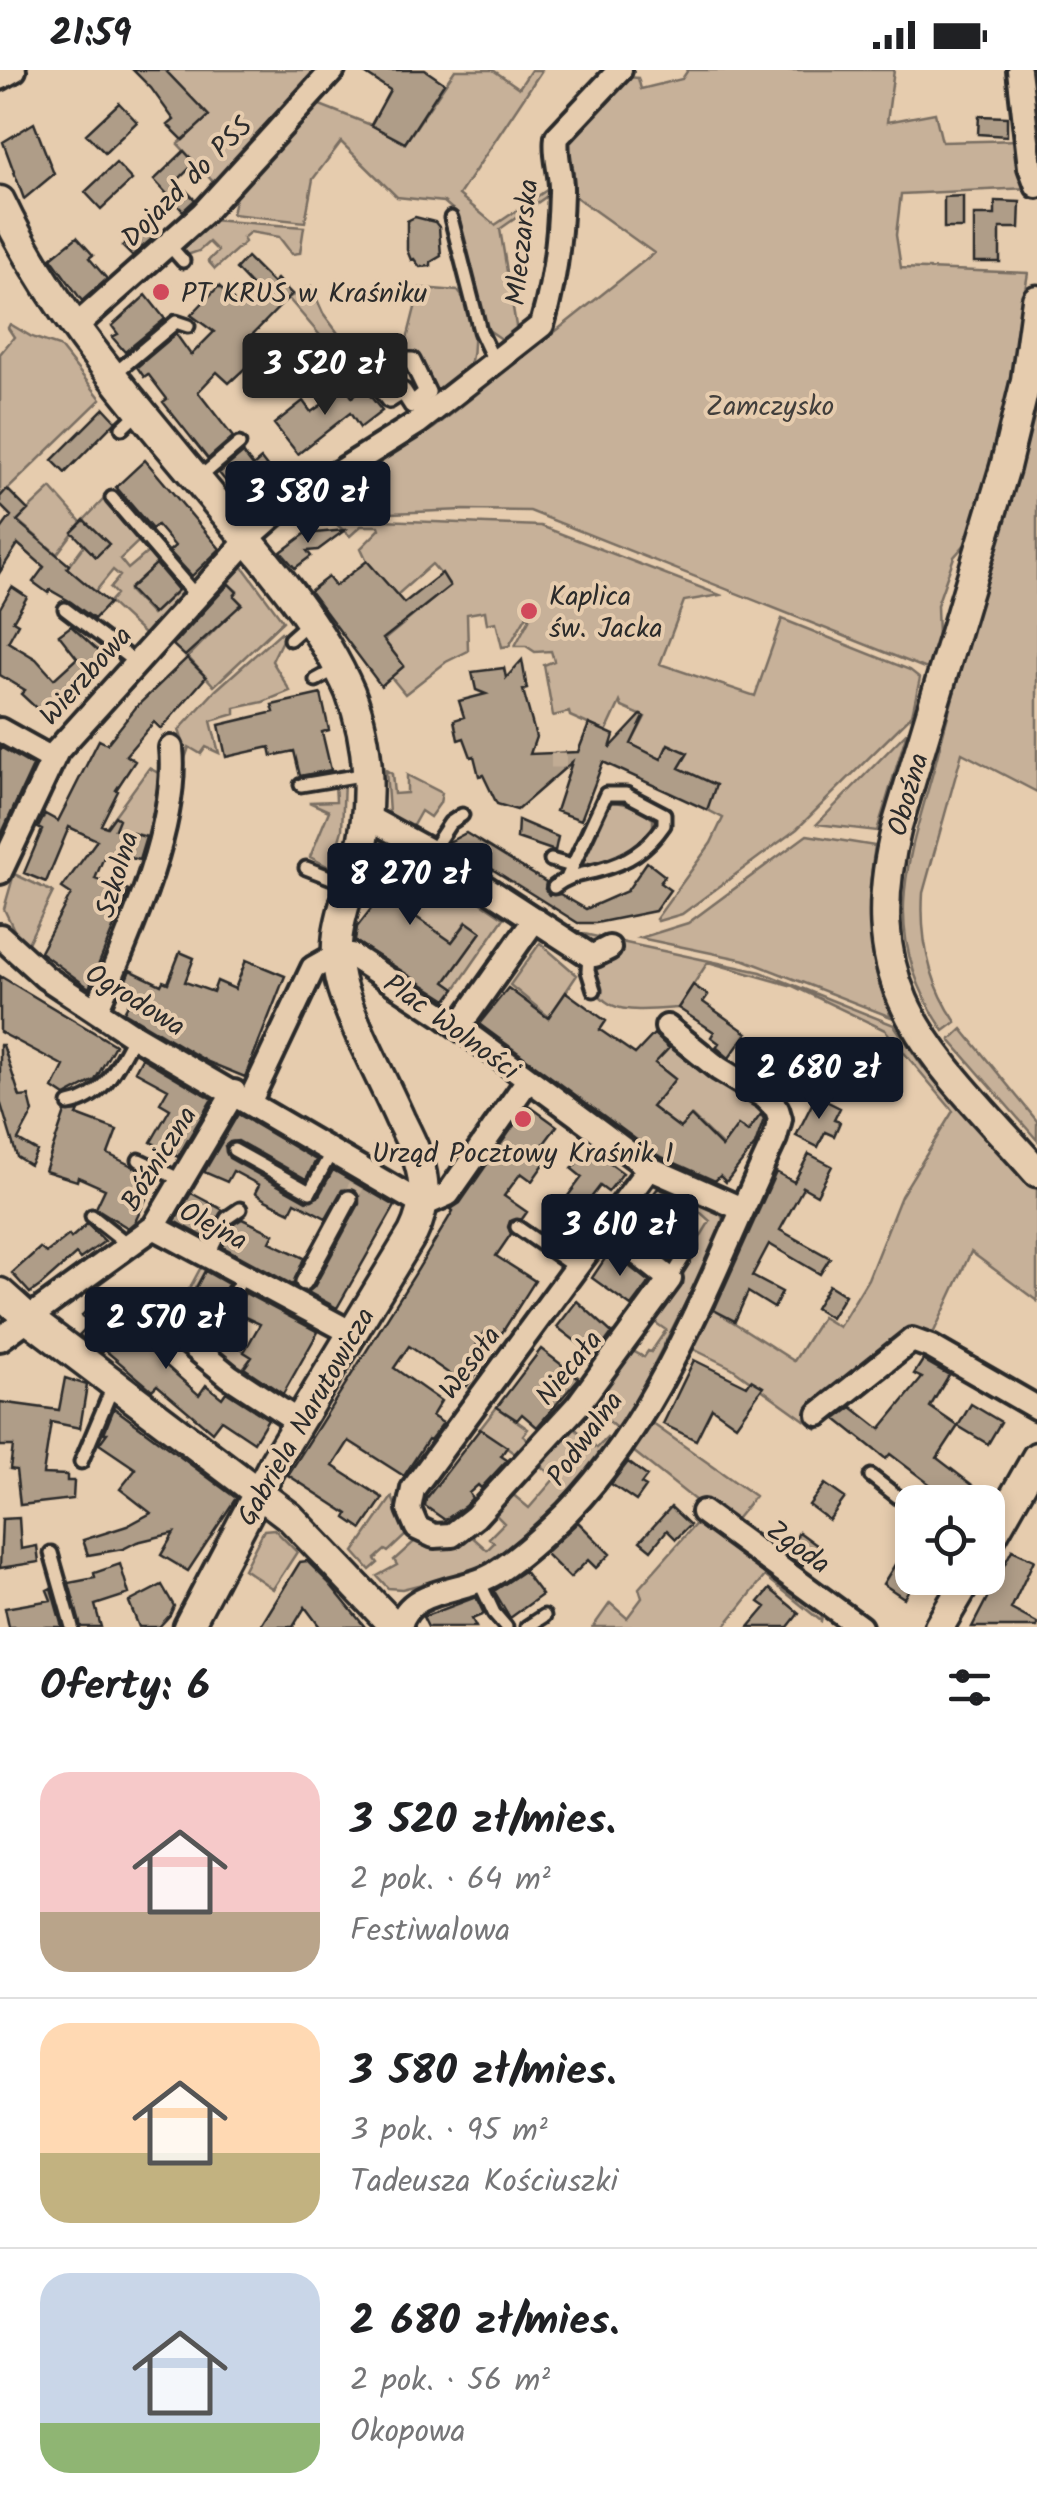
<!DOCTYPE html>
<html lang="pl">
<meta charset="utf-8">
<style>
:root{--surface:#fff;--page:#f6f6f6;--text:#202124;--muted:#757577;--line:#e0e0e0;--accent:#111827}
body{margin:0;font-family:Kalam,sans-serif;background:var(--page);color:var(--text);height:100vh;display:flex;flex-direction:column;font-size:38px;white-space:nowrap}
*{box-sizing:border-box;margin:0}
p{font-size:32px;color:var(--muted)}
.icon{flex:none;width:55px;height:55px;fill:none;stroke:currentColor;stroke-width:2;stroke-linecap:round;stroke-linejoin:round}
.map{position:relative;height:1557px;overflow:hidden}
.details{display:flex;flex-direction:column;background:var(--surface);flex:1}
.details>*{flex:none}
.buttons{position:absolute;left:895px;top:1415px;display:grid;gap:20px}
.buttons a{display:grid;place-items:center;width:110px;height:110px;border-radius:20px;background:var(--surface);box-shadow:0 5px 15px #0003;font-size:50px}
.price{position:absolute;translate:-50% -85px;padding:0 22px;border-radius:10px;background:var(--accent);color:#fff;font-size:32px;line-height:65px;filter:drop-shadow(0 2px 5px #0008)}
.price::after{content:'';position:absolute;left:50%;top:60px;width:30px;height:22px;margin-left:-15px;background:inherit;clip-path:polygon(0 0,100% 0,50% 100%)}
.price.active{background:#222;color:#fff}
ul{padding:0;list-style:none}
li{display:flex;align-items:center;gap:30px;height:250px;padding:0 40px}
li+li{border-top:2px solid var(--line)}
li span{display:grid;place-items:center;flex:none;width:280px;height:200px;border-radius:30px;color:#555}
li>.icon{margin-inline-start:auto}
span .icon{width:120px;height:120px;fill:#fffc;stroke-width:1}
li b{font-size:42px}
h2{display:flex;justify-content:space-between;align-items:center;height:120px;padding:0 40px;font-size:42px}
.status{display:flex;justify-content:space-between;align-items:center;height:70px;padding:0 50px;background:var(--surface);direction:ltr}
.status svg{height:28px;fill:currentColor}
.map>svg:first-child{display:block}
.green{fill:#c7b199;stroke:#796e62;stroke-width:2.5}
.building{fill:#af9d88;stroke:#2b2b2b;stroke-width:2.5}
.lines{fill:none;stroke-linecap:round;stroke-linejoin:round}
.pedestrian-tunnel{stroke:#c1ac94;stroke-width:15;stroke-dasharray:15 8;stroke-linecap:butt}
.service-casing{stroke:#2b2b2b;stroke-width:19}
.pedestrian-casing{stroke:#2b2b2b;stroke-width:22}
.minor-casing{stroke:#2b2b2b;stroke-width:30}
.tertiary-casing{stroke:#2b2b2b;stroke-width:35}
.service{stroke:#e6ccae;stroke-width:11}
.pedestrian{stroke:#e6ccae;stroke-width:15}
.minor{stroke:#e6ccae;stroke-width:22}
.tertiary{stroke:#e6ccae;stroke-width:28}
.poi-dot{fill:#d1495b;stroke:#e6ccae;stroke-width:4}
.labels{text-anchor:middle;stroke-width:8;stroke-linejoin:round;paint-order:stroke}
.street-label{font-size:28px;fill:#2b2b2b;stroke:#e6ccae}
.poi-label{font-size:28px;fill:#2b2b2b;stroke:#e6ccae;text-anchor:start}
.park-label{font-size:28px;fill:#423f3c;stroke:#e6ccae}
</style>
<div class="status"><b>21:59</b><svg viewBox="0 0 49 12"><path d="M0 12V9h3v3zM5 12V6h3v6zM10 12V3h3v9zM15 12V0h3v12zM26 1h20v11H26zM47 4h2v5h-2z"/></svg></div>
<div class="map">
<svg width="1037" height="1557" viewBox="0 0 1037 1557">
<rect width="100%" height="100%" fill="#e6ccae"/>
<filter id="ink" filterUnits="userSpaceOnUse"><feTurbulence type="fractalNoise" baseFrequency=".01" numOctaves="2"/><feDisplacementMap in="SourceGraphic" scale="20" xChannelSelector="R" yChannelSelector="G"/><feConvolveMatrix kernelMatrix="1 2 1 2 8 2 1 2 1" color-interpolation-filters="sRGB"/></filter>
<g filter="url(#ink)">
<!-- green -->
<path class="green" d="M165 0H322L217 116 178 74 209 46Z
M455 0H493L519 18 531 0H542L459 125 495 155 557 113V119L500 159 517 262 512 268 503 270 487 259 458 144 444 132 397 127 341 72 313 109 305 152 232 144 237 120 315 33 371 55 405 73Z
M688 0H894L887 52 935 43 942 72 1022 70 1031 118 901 124 896 165 901 198 1028 203 1003 348 975 461 971 460 967 472 954 487 937 535 938 567 927 599 530 441 464 440 291 447 434 358 654 183 566 120 561 75 628 7 638 8 641 19 682 9Z
M210 150 304 157 300 183 292 184 279 167 250 162 243 168 245 172 215 199 208 191 218 181 209 172 199 181 184 186 179 178Z
M311 216 323 243 361 294 329 307 308 326 297 322 336 284 288 228Z
M420 218 458 221C474 239 476 273 470 296L429 326 403 285Z
M10 254 32 267 59 276 101 329 0 427V284L14 267 8 258Z
M1037 324V722L962 683 923 823C920 869 930 914 956 952L944 961C918 923 902 880 904 833 906 785 924 737 936 691 967 569 1006 447 1037 324Z
M51 418 81 452 57 484 17 450Z
M104 429 140 470 120 489 128 499 148 482 157 493 129 521 152 545 183 516 186 520 145 565 109 532 116 524 110 518 120 506 113 500 78 543 68 534 83 512 67 498 84 475 96 486 108 475 84 450Z
M380 450 541 456 720 525 684 531 660 594 755 626 782 549 910 600 920 608 912 645 797 759 682 844 658 851 656 849 711 773 723 748 708 740 709 736 703 734 678 698 687 683 661 689 631 674 645 647 622 637 620 632 606 662 570 646 569 642 553 646 544 595 554 591 551 581 535 582 526 576H515L530 548 527 545 509 576 502 577 496 552 487 554 485 541 467 544 468 581 446 592 405 624 391 607 404 596 384 570 450 515 432 494 397 525 367 491 361 478 380 459 379 456H361L350 466 334 452Z
M243 497 283 551 214 616 188 587 241 533 234 526 237 521 226 512Z
M281 562 284 566 272 591 290 621 263 632 235 638V644L211 651 219 683 206 677 201 684 189 677 179 706 171 771 158 825 154 820 177 702 185 678 179 660 216 620Z
M907 662 877 761 817 754Z
M149 698 160 704 148 767 107 756Z
M386 700 392 704 394 724 407 723V705L442 723 440 733 430 747 421 741 412 757 389 743Z
M344 711 342 760 331 798 310 787 329 741 309 732 336 731 335 712Z
M611 732C626 732 642 739 653 749V758L636 780 586 796 582 791 608 733Z
M807 765 875 776C865 836 867 890 891 947L745 890 640 868 688 853Z
M434 801 504 848 455 919 445 912 481 862 466 852 452 872 388 846 423 818Z
M14 804 53 822 27 875 16 864 4 839Z
M570 861 761 902 894 955 923 997 928 992 1037 1117V1231L971 1182 932 1266 905 1263 818 1331 825 1352 817 1359 732 1298 691 1278 708 1236 794 1291 822 1247 839 1257 868 1209 901 1126 953 1041 885 960 793 916 708 892 678 938C625 942 583 947 594 876Z
M540 873 577 905 549 947 510 915Z
M962 959 1037 1051V1070L950 970Z
M676 970 770 1042 769 1066 753 1056 723 1076 692 1046 680 1058 652 1037 674 1009 654 993Z
M679 1122 719 1139 725 1155 620 1361 587 1334 635 1272 638 1274 633 1281 644 1287 648 1281 651 1282 666 1260 650 1249 710 1151 691 1134 669 1165 654 1153Z
M201 1197 206 1199 185 1236 252 1287 237 1306 171 1253Z
M497 1337 528 1359 523 1365 534 1374 521 1388 480 1359Z
M653 1354 755 1426 733 1453 706 1439 633 1381Z
M571 1355 597 1378 607 1368 612 1372 553 1441 487 1498 402 1519 388 1518 377 1506 397 1495 394 1490 415 1471 440 1476 468 1463 487 1480 494 1473 489 1468 504 1453 491 1440 511 1423 529 1438 555 1408 537 1393Z
M392 1427 407 1464 388 1482 385 1480 375 1489 378 1493 370 1500 354 1482Z
M700 1449 823 1543 821 1551 765 1506 724 1557H593L610 1533 627 1548 642 1528 639 1518Z
M274 1459 297 1482 273 1519 244 1499 264 1460Z"/>
<!-- building -->
<path class="building" d="M133 0H169L167 2 209 46 183 70 168 55 174 50 151 18Z
M360 0H425L444 13 405 73 371 55 390 20Z
M119 33 137 52 105 83 86 64Z
M979 46 1007 47V66L978 64Z
M34 53 54 104 24 129 3 72Z
M184 81 195 93 177 111 195 130 183 141 154 110Z
M116 93 132 110 101 139 85 122Z
M963 126V158H944V127Z
M995 131 1020 132 1019 158H1000V192H974V145H995Z
M415 147 435 152 439 157 441 186 431 192V196L420 197 414 189 411 190 407 180V151Z
M151 150 162 160 132 186 122 176Z
M77 167 93 185 89 188 107 209 82 231 51 188Z
M247 187 273 213 277 209 292 224 253 264 267 278 229 313 217 302 198 322 233 367 208 389 163 332 167 329 148 304 144 307 137 297 176 264 191 285 214 262 191 245 219 216 236 233 252 216 236 199Z
M146 225 165 249 125 282 112 267 118 264 112 256Z
M346 318 352 327 364 318 382 341 360 358 350 343 298 384 274 354 303 331 311 342Z
M104 338 116 351 65 403 52 390Z
M243 383 253 396 261 389 275 407 244 433 219 403Z
M145 390 220 479 192 506 169 481 175 476 157 455 152 459 116 417Z
M7 419 28 440 17 451 69 495 67 498 109 533 94 549 71 532 50 520 48 523 33 512 44 497 18 474 0 502V461L11 446 0 435V427Z
M84 450 109 474 96 487 72 462Z
M345 460 318 480 307 481 311 486 295 498 281 482 305 464Z
M367 491 404 533 442 503 450 516 383 569 404 596 381 616 310 521 328 507 335 516Z
M156 494 178 520 153 544 129 519Z
M229 514 237 522 234 526 242 534 185 586 173 575Z
M12 517 27 527 13 551 18 554 8 572 36 589 54 609 77 588 59 565 71 556 104 586 66 621 71 625 48 649 21 624 25 620 0 605V538Z
M187 588 206 607 161 659 154 652 126 685 135 691 116 720 118 721 101 755 107 757 115 746 119 749 115 759 146 767 139 790 106 782 95 809 129 820 89 918 40 882 71 824 62 818 97 770 69 757 46 812 24 803 42 760 38 758 45 744 58 751 99 670 107 674 137 636Z
M522 590 527 619 523 620 536 667 530 684 578 682 589 654 614 665 610 678 641 645 644 647 631 674 661 689 668 674 688 683 679 698 716 715 707 740 603 692 581 750 556 741 572 692 517 740 497 734 483 705 479 706 474 686 471 687 464 668 458 670 454 650 464 647 459 631 486 624 476 620 472 602 504 598 506 608Z
M321 624 329 660 322 662 331 700 300 706 294 681 272 686 270 677 226 687 219 655 274 642 272 635Z
M0 677 33 696 0 767Z
M518 750 558 767 555 781 517 768Z
M466 763 546 812 545 819 549 825 560 824 586 839 627 821 647 792 665 806 660 813 670 820 655 841 596 853H578L449 772Z
M395 781 434 802 406 840 452 872 467 852 481 862 445 912 455 919 447 930 355 871 357 857 374 835 367 821Z
M180 882 194 888 185 912 213 922 217 911 235 919 246 890 285 906 245 1007 208 992 124 942 134 923 123 917 130 900 161 915 163 911 168 913Z
M0 906 115 975 95 1010 65 1026 53 1018 64 996 0 962Z
M693 915 708 925 703 932 747 963 729 988 716 977 719 973 711 967 714 962 678 938Z
M508 918 548 948 566 922 606 951 600 960 635 984 654 964 669 978 655 993 675 1009 652 1037 680 1058 691 1046 722 1077 738 1055 748 1062 761 1044 764 1049 755 1075 726 1112 720 1106 715 1111 657 1085 479 954Z
M0 975H3L20 1027 29 1026 33 1042 18 1070 37 1081 30 1095 17 1087 0 1031Z
M142 988 212 1029 178 1087 151 1072 170 1039 160 1033 168 1019 135 1001Z
M816 1026 840 1038 834 1050 840 1052 834 1066 825 1062 818 1077 796 1066Z
M528 1035 557 1056 542 1076 551 1084 532 1111 521 1103 504 1126 527 1142 522 1149 510 1151 508 1157 511 1164 496 1186 535 1211 498 1269 485 1262 468 1289 480 1297 467 1316 409 1276 394 1298 441 1331 432 1346 443 1353 430 1370 428 1369 404 1406 349 1371 333 1396 383 1428 362 1459 346 1448 348 1444 288 1405 415 1204 453 1141 451 1139 460 1133Z
M79 1041 77 1045 117 1060 108 1084 156 1108 135 1152 128 1158 96 1138 105 1119 78 1107 77 1111 45 1101 65 1042Z
M238 1044 316 1090 306 1109 238 1071 230 1072 225 1076 229 1088 306 1131 318 1127 333 1100 395 1136 337 1238 308 1222 314 1217 359 1134V1124L353 1119 342 1120 326 1148 295 1132 290 1142 265 1130 255 1123 259 1115 233 1101 227 1112 204 1102Z
M597 1084 623 1103 608 1122 600 1116 577 1146 562 1134 582 1107 572 1099 582 1085 591 1092Z
M809 1084 832 1096 817 1125 801 1116 803 1118 780 1160 830 1188 820 1204 769 1174 752 1206 782 1222 774 1238 748 1222 735 1251 714 1240 776 1102 794 1112Z
M658 1118 676 1126 671 1132 698 1150 670 1190 628 1157Z
M191 1123 223 1140 206 1168 175 1151Z
M242 1149 274 1164 270 1172 304 1188 293 1215 223 1177 234 1154Z
M87 1154 105 1171 80 1189 76 1184 40 1216 30 1223 12 1203 40 1178 46 1183 69 1165 71 1168Z
M610 1181 649 1212 631 1236 592 1208Z
M205 1201 228 1214 217 1235 194 1222Z
M829 1215 845 1225 831 1248 815 1238Z
M245 1223 318 1262 283 1324 244 1298 252 1287 244 1282 260 1254 234 1242Z
M577 1231 612 1263 595 1286 557 1257Z
M96 1232 125 1257 141 1238 153 1248 152 1258 156 1264 146 1276 152 1283 199 1325 206 1315 222 1328 226 1322 268 1349 254 1372 221 1350 212 1362 157 1315 152 1320 105 1280 102 1282 79 1265 90 1254 82 1245Z
M541 1279 579 1308 537 1357 522 1344 517 1350 497 1337Z
M694 1290 747 1316 751 1310 763 1317 736 1355 712 1338 696 1370 663 1354Z
M923 1290 949 1305 930 1337 958 1356 937 1388 992 1430 991 1432H953L890 1384 886 1389 836 1349 852 1337 880 1359 922 1308 914 1304Z
M65 1308 87 1315 80 1358 51 1352 43 1404 67 1405V1411H74L73 1429 20 1435 16 1400 10 1399 13 1376H0V1332L59 1340Z
M971 1334 1001 1352 988 1374 958 1356Z
M114 1338 236 1428 188 1501 161 1485 174 1463 137 1472 123 1479 88 1485 83 1470 127 1456 151 1443 120 1419 136 1399 99 1374 107 1363H104Z
M480 1359 507 1377 501 1386 507 1390 481 1418 478 1415 469 1423 472 1428 465 1436 445 1450 425 1436 426 1429Z
M628 1392 647 1406 641 1414 646 1417 636 1431 611 1414Z
M825 1414 845 1428 829 1450 809 1435Z
M671 1437 690 1455 676 1469 667 1460 651 1480 640 1471Z
M19 1448 21 1479 37 1476 39 1492 0 1498 2 1449Z
M578 1452 610 1484 596 1498 588 1490 570 1508 545 1483Z
M799 1462 818 1476 802 1496 787 1485Z
M1012 1480 1034 1490 1011 1539 1037 1553V1557H972Z
M899 1488 912 1496V1514L904 1528 883 1514Z
M307 1491 328 1512 365 1557H320L305 1537 293 1557H260L300 1492Z
M120 1494 129 1524 95 1535 101 1557H81L69 1513 95 1508 94 1503Z
M524 1501 542 1525 510 1548 494 1521Z
M162 1515 174 1536 170 1545 159 1557H139L129 1532Z
M51 1518 62 1557H9L5 1538 51 1530 47 1520Z
M770 1519 799 1543 788 1557H749L766 1537 759 1532Z
M476 1527 484 1544 472 1549 476 1557H428L423 1547Z"/>
<g class="lines">
<!-- pedestrian-tunnel -->
<path class="pedestrian-tunnel" d="M551 690H570
M349 1129 362 1106"/>
<!-- service casing -->
<g class="service-casing">
<path id="service" d="M451 148 480 261 495 293
M168 174 183 191
M113 305 176 252 188 256
M122 358 138 343
M198 409 239 374
M112 428 197 527
M65 539 135 592
M290 569 309 552
M316 610 338 598
M301 715 367 704
M431 782 450 753 462 745
M551 790 572 796
M306 798 350 815
M554 817C569 805 581 805 599 800 628 792 647 780 664 755V744L626 724H606L568 806
M589 885 588 901 594 920
M69 1034C105 1028 118 994 134 966
M234 1080 310 1122 332 1081
M139 1090 181 1110
M92 1146 130 1176
M517 1157 576 1198
M208 1186 227 1148 240 1139
M670 1209 690 1177
M226 1238 244 1204
M81 1392 114 1314
M871 1406 912 1438
M51 1483 72 1557
M479 1511 494 1543 506 1557
M527 1557 544 1546"/>
</g>
<!-- pedestrian casing -->
<g class="pedestrian-casing">
<path id="pedestrian" d="M353 273 398 291H412L427 322 412 335 403 321 389 330 349 278Z
M304 1212 349 1129"/>
</g>
<!-- minor casing -->
<g class="minor-casing">
<path id="minor" d="M1019 0 1030 97 1037 116
M0 8 14 0
M75 257 203 143 333 0
M0 660 52 689
M367 747 431 782 589 885H595L609 878
M0 802 57 681 256 461 282 438 417 353 542 255C554 214 560 165 561 122 562 103 554 86 557 67L620 0
M0 866 45 907 134 966 423 1135 448 1124 528 1010
M96 941C127 869 179 757 171 678
M459 957 535 849
M250 1031 313 898 336 885H351L442 945 649 1098 742 1139
M154 1157 352 1263
M605 1158 670 1209 577 1336 475 1447 452 1465 434 1466 417 1458 409 1439 413 1419 649 1098
M166 1254 229 1306 299 1352
M0 1269 154 1157 234 1022
M819 1344 912 1270 931 1277 1037 1338
M703 1442 860 1557
M400 1557C407 1518 465 1522 494 1504 515 1491 535 1473 553 1456 659 1358 714 1197 775 1068L780 1049 777 1039 765 1027 719 999 667 957"/>
</g>
<!-- tertiary casing -->
<g class="tertiary-casing">
<path id="tertiary" d="M0 131C55 248 144 344 225 443 271 497 322 557 350 622 370 673 373 734 359 786 347 832 327 868 342 918 356 962 381 1006 400 1049 410 1069 421 1090 423 1112 425 1131 421 1147 413 1163L275 1391 188 1557
M1037 230 1026 310 1005 397 897 756C854 927 934 985 1037 1102
M0 1223 29 1249 290 1447 395 1557
M988 1473 1037 1387
M939 1557 968 1508"/>
</g>
<!-- service -->
<use href="#service" class="service"/>
<!-- pedestrian -->
<use href="#pedestrian" class="pedestrian"/>
<!-- minor -->
<use href="#minor" class="minor"/>
<!-- tertiary -->
<use href="#tertiary" class="tertiary"/>
</g>
</g>
<!-- markers -->
<g class="poi-dot">
<circle cx="161" cy="222" r="10"/>
<circle cx="529" cy="541" r="10"/>
<circle cx="523" cy="1049" r="10"/>
</g>
<g class="labels">
<!-- street labels -->
<g class="street-label">
<text transform="translate(186 111) rotate(-45)" y="10">Dojazd do PSS</text>
<text transform="translate(521 172) rotate(-84)" y="10">Mleczarska</text>
<text transform="translate(85 605) rotate(-48)" y="10">Wierzbowa</text>
<text transform="translate(907 724) rotate(-74)" y="10">Oboźna</text>
<text transform="translate(116 804) rotate(-73)" y="10">Szkolna</text>
<text transform="translate(136 929) rotate(32)" y="10">Ogrodowa</text>
<text transform="translate(452 956) rotate(36)" y="10">Plac Wolności</text>
<text transform="translate(158 1088) rotate(-58)" y="10">Bóźniczna</text>
<text transform="translate(214 1155) rotate(28)" y="10">Olejna</text>
<text transform="translate(469 1292) rotate(-53)" y="10">Wesoła</text>
<text transform="translate(568 1297) rotate(-51)" y="10">Niecała</text>
<text transform="translate(305 1346) rotate(-60)" y="10">Gabriela Narutowicza</text>
<text transform="translate(584 1368) rotate(-54)" y="10">Podwalna</text>
<text transform="translate(799 1476) rotate(36)" y="10">Zgoda</text>
</g>
<!-- poi labels -->
<g class="poi-label">
<text x="181" y="232">PT KRUS w Kraśniku</text>
<text x="549" y="535">Kaplica<tspan x="549" dy="32">św. Jacka</tspan></text>
<text x="523" y="1092" text-anchor="middle">Urząd Pocztowy Kraśnik 1</text>
</g>
<!-- park labels -->
<g class="park-label">
<text x="770" y="345">Zamczysko</text>
</g>
</g>
</svg>
<div class="buttons">
<a><svg class="icon" aria-label="locate" viewBox="0 0 24 24"><circle cx="12" cy="12" r="6"/><path d="M12 2v4M12 18v4M2 12h4M18 12h4"/></svg></a>
</div>
<b class="price active" style="left:325px;top:348px">3 520 zł</b>
<b class="price" style="left:308px;top:476px">3 580 zł</b>
<b class="price" style="left:410px;top:858px">8 270 zł</b>
<b class="price" style="left:819px;top:1052px">2 680 zł</b>
<b class="price" style="left:620px;top:1209px">3 610 zł</b>
<b class="price" style="left:166px;top:1302px">2 570 zł</b>
</div>
<section class="details">
<h2>Oferty: 6<svg class="icon" aria-label="filters" viewBox="0 0 24 24"><path d="M4 7h16M4 17h16"/><circle cx="9" cy="7" r="2"/><circle cx="15" cy="17" r="2"/></svg></h2>
<ul>
<li><span style="background:linear-gradient(#f6c9c9 70%,#b9a48a 0)"><svg class="icon" aria-label="home" viewBox="0 0 24 24"><path d="M3 11l9-7 9 7M6 9v11h12V9"/></svg></span><div><b>3 520 zł/mies.</b><p>2 pok. · 64 m²</p><p>Festiwalowa</p></div></li>
<li><span style="background:linear-gradient(#ffd9b3 65%,#c2b280 0)"><svg class="icon" aria-label="home" viewBox="0 0 24 24"><path d="M3 11l9-7 9 7M6 9v11h12V9"/></svg></span><div><b>3 580 zł/mies.</b><p>3 pok. · 95 m²</p><p>Tadeusza Kościuszki</p></div></li>
<li><span style="background:linear-gradient(#c9d6e8 75%,#8fb573 0)"><svg class="icon" aria-label="home" viewBox="0 0 24 24"><path d="M3 11l9-7 9 7M6 9v11h12V9"/></svg></span><div><b>2 680 zł/mies.</b><p>2 pok. · 56 m²</p><p>Okopowa</p></div></li>
</ul>
</section>
